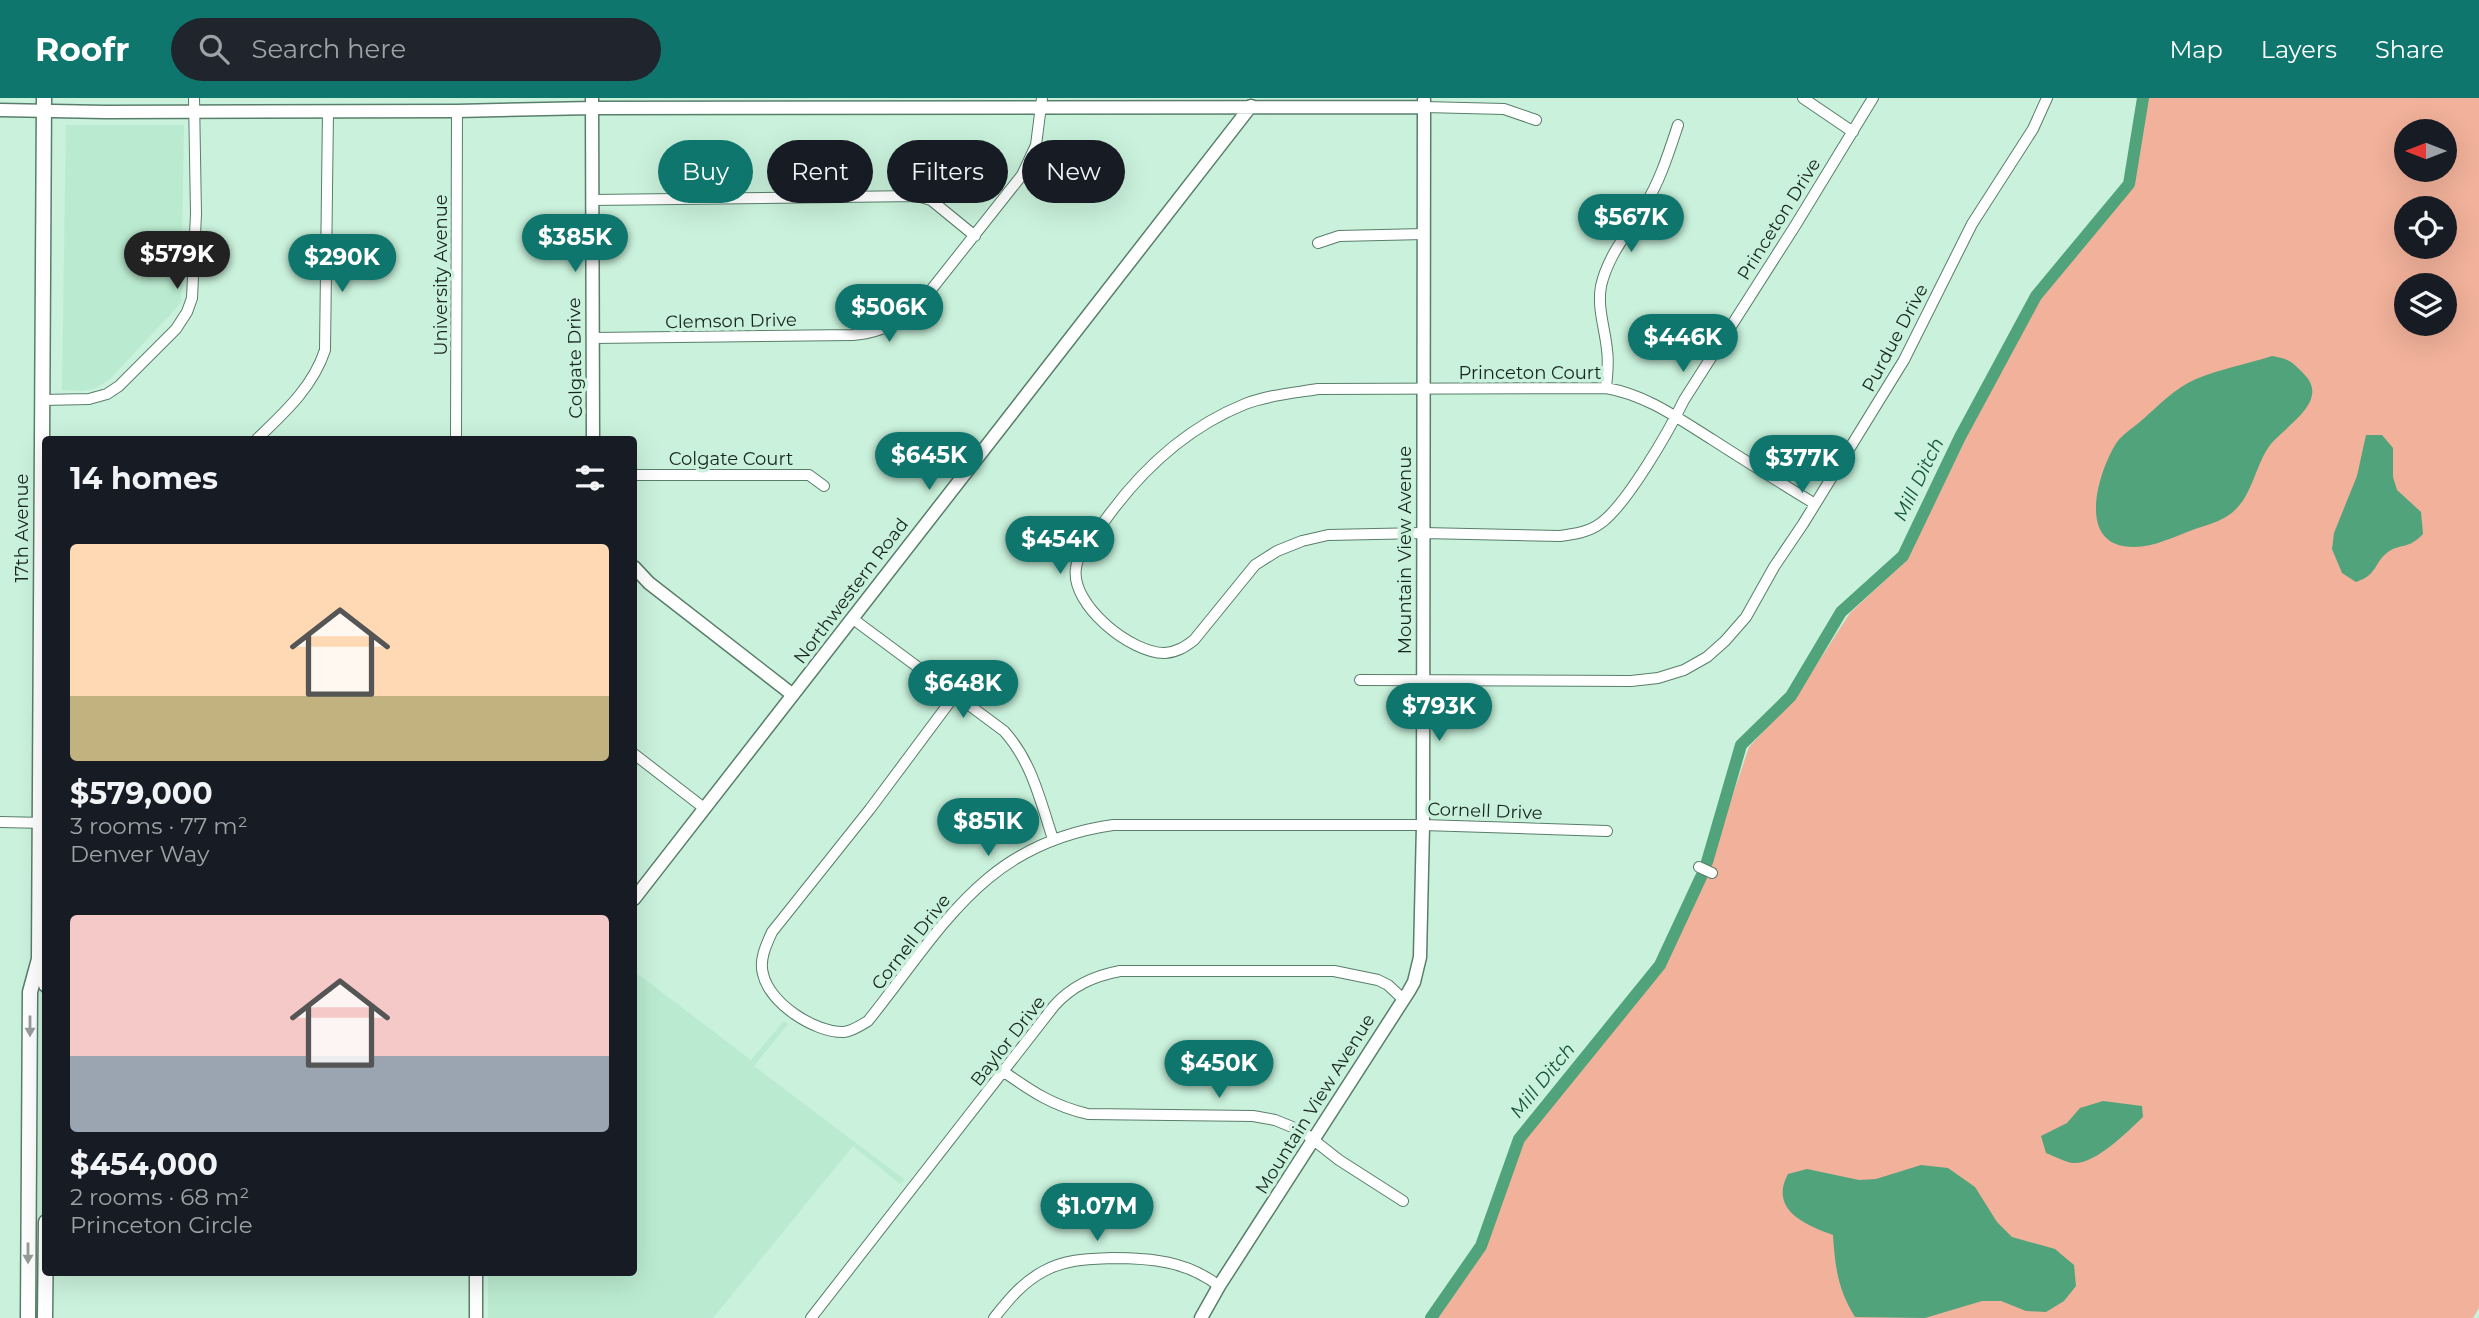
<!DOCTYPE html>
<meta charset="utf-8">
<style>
:root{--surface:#171b24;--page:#20242c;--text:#f1f3f6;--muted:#9ea1a6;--accent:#0f766e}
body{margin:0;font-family:Montserrat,sans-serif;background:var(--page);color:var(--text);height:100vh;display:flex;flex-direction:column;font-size:26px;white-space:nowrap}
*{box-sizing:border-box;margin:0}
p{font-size:23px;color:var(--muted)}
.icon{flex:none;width:38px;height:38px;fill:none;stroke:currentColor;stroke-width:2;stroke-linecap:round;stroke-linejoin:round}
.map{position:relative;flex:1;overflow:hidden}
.panel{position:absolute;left:42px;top:338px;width:595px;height:840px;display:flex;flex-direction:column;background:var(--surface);border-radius:7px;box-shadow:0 7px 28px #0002}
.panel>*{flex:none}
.top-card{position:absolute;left:658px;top:42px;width:665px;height:63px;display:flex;gap:14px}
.needle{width:46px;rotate:270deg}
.buttons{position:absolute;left:2394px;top:21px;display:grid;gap:14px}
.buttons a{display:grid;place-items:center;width:63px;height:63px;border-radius:50%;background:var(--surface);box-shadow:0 7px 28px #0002;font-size:35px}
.price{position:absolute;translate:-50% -60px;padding:0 16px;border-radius:24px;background:var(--accent);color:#fff;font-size:23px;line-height:46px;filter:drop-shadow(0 2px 4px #0008)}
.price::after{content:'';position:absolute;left:50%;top:42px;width:21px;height:16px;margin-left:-10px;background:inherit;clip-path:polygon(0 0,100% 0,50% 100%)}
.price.active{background:#222;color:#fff}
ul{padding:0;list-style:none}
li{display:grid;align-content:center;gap:14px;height:371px;padding:0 28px}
li span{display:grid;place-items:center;height:217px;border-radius:7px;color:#555}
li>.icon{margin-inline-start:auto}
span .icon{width:126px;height:126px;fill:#fffc;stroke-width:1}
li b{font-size:30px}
h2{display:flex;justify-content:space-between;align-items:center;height:84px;padding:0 28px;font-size:30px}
.tag{padding:0 24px;border-radius:32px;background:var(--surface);box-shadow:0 7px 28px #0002;font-size:24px;line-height:63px}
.tag.active{background:var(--accent);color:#fff}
header{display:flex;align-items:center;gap:42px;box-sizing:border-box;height:98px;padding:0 35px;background:var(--accent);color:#fff}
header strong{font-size:33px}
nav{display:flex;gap:38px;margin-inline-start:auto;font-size:24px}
.search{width:490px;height:63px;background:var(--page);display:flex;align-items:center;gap:18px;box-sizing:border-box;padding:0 24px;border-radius:38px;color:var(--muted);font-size:26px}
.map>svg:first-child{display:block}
.built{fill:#baebd0}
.green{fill:#f1b19a;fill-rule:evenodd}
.water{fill:#51a37b}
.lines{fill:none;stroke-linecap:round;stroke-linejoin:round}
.canal{stroke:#51a37b;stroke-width:12}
.minor-casing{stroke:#597e6a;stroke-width:12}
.tertiary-casing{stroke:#597e6a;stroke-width:15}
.secondary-casing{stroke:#597e6a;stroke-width:17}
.minor{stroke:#fff;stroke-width:10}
.tertiary{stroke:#fff;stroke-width:12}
.secondary{stroke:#fff;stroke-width:14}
.oneway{fill:#979d9a}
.labels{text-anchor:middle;stroke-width:7;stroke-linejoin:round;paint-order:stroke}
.street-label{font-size:18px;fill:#17261e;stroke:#c9f1db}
.water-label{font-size:19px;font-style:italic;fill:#145439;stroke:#c9f1db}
</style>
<header>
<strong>Roofr</strong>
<div class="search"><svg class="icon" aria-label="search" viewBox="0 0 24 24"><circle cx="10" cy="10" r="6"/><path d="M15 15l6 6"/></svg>Search here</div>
<nav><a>Map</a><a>Layers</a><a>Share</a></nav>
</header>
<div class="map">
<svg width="2479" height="1220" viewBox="0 0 2479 1220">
<rect width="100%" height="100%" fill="#c9f1db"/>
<!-- built -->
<path class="built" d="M66 27H184L181 205 110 281 96 290 83 293 62 292Z
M634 873 751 962 784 923 788 926 754 968 905 1082 900 1086 853 1048 713 1220H488V1174H634Z"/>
<!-- green -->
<path class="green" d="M2147 0H2479V1210L2473 1220H1438L1485 1152 1523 1043 1662 873 1702 788 1749 649 1797 597 1850 515 1907 462 2003 264 2047 190 2135 83ZM2406 33H2445V72H2406ZM2406 110H2445V149H2406ZM2406 187H2445V226H2406Z"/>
<!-- water -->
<path class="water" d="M2272 258C2289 261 2291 263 2303 275 2333 304 2282 329 2268 350 2253 373 2251 406 2224 420 2215 425 2204 428 2195 431 2173 439 2147 453 2123 448 2077 439 2100 370 2117 344 2123 336 2134 329 2141 323 2158 308 2175 290 2196 281 2220 271 2247 266 2272 258Z
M2366 337H2382L2393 350V379L2397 392 2421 414 2423 436C2408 452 2401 445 2388 454 2374 464 2378 477 2356 484L2342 475 2332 451 2334 435 2357 378Z
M2103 1003 2142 1008 2143 1019C2128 1033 2095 1067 2073 1065 2065 1064 2054 1058 2046 1055L2041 1038 2067 1025 2080 1010Z
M1921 1067 1948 1070 1975 1089 1997 1124 2012 1139 2055 1151 2074 1167 2076 1188 2064 1203 2046 1214 2026 1213 2001 1203H1982L1925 1220 1855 1219C1838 1192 1835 1169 1833 1137 1804 1127 1769 1111 1788 1076L1807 1071 1859 1082 1876 1081Z"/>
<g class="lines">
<!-- canal -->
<path class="canal" d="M1707 764 1741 647 1791 598 1841 514 1903 458 1960 339 2036 198 2129 86 2143 0
M1431 1220 1481 1148 1519 1041 1660 867 1701 779"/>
<!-- minor casing -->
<g class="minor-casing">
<path id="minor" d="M1803 0 1853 34
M1424 9 1504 11 1536 22
M592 102 917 98 931 102 975 138
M1318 145 1339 138 1424 136
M592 240 853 237C875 235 892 228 912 216L1022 77 1036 47 1042 0
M1606 290C1607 278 1609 264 1607 252 1605 230 1597 210 1601 188 1608 157 1629 133 1645 107 1660 83 1669 54 1678 27
M42 302 89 301 107 296 119 288 176 231 187 214 192 200 196 116 194 0
M257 341C284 315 313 289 325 252L328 13
M456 341 457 13
M634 377H809L824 388
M1815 406C1781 385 1747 364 1713 342 1679 321 1647 297 1606 290L1318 291C1294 295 1268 297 1245 306 1188 329 1142 371 1106 421 1096 435 1078 452 1076 470 1070 507 1132 556 1165 555 1177 554 1185 549 1194 542L1255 467 1277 453 1302 443 1328 437 1423 435 1560 438C1575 436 1589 434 1601 425 1627 406 1669 333 1684 302L1795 128 1873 0
M853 521 1004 633C1032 664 1040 702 1053 741
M1360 582 1631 583 1658 580 1684 572 1707 559 1725 543 1746 519 1774 469 1803 426 1904 262 1972 126 2033 31 2047 0
M955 597 870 711 772 834C766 847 759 862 763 876 769 905 815 935 844 934 853 933 861 927 868 923 943 829 984 745 1113 727H1423L1607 733
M634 656 704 710
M0 724 45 725
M1699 769 1712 775
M1004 974C1033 994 1053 1008 1088 1016L1253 1018 1275 1022 1302 1033 1339 1062 1403 1103
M811 1220 1054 908C1072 888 1093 878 1120 873H1334L1378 882 1388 887 1403 901
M994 1220C1009 1201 1023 1184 1044 1173 1066 1161 1088 1161 1112 1160 1151 1160 1187 1163 1219 1188"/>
</g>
<!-- tertiary casing -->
<g class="tertiary-casing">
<path id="tertiary" d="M592 0 593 341
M0 12 105 14 457 13 592 10 1424 9
M634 469 649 485 793 597
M634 801 1251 8
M476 1220V1174
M1201 1220 1219 1188 1409 893 1414 884 1420 859 1423 727 1424 2"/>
</g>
<!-- secondary casing -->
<g class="secondary-casing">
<path id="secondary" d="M39 862 46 887
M28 1220 30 894 39 861 44 0
M45 1220 46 1124"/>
</g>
<!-- minor -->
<use href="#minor" class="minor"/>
<!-- tertiary -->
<use href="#tertiary" class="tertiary"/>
<!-- secondary -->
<use href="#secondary" class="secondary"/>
</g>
<!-- one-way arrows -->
<defs><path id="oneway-solid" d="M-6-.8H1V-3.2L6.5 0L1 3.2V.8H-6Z" transform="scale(1.75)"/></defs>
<g class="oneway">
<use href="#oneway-solid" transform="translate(30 928) rotate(90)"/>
<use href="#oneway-solid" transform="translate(28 1155) rotate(90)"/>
</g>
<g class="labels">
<!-- street labels -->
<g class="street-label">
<text transform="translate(1779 121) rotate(-58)" y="6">Princeton Drive</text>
<text transform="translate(441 177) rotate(-90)" y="6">University Avenue</text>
<text transform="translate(731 223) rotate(-1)" y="6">Clemson Drive</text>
<text transform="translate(1895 240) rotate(-62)" y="6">Purdue Drive</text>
<text transform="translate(575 260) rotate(-91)" y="6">Colgate Drive</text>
<text x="1530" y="281">Princeton Court</text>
<text x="731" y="367">Colgate Court</text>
<text transform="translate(22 430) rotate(-90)" y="6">17th Avenue</text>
<text transform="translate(1405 452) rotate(-90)" y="6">Mountain View Avenue</text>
<text transform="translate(851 493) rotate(-53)" y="6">Northwestern Road</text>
<text transform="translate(1485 713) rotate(2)" y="6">Cornell Drive</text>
<text transform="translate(911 844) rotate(-52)" y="6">Cornell Drive</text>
<text transform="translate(1008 943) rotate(-52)" y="6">Baylor Drive</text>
<text transform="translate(1315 1006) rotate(-58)" y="6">Mountain View Avenue</text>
</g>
<!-- water labels -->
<g class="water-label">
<text transform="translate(1918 381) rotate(-64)" y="7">Mill Ditch</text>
<text transform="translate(1542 982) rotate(-51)" y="7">Mill Ditch</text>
</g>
</g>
</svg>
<div class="buttons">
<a><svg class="needle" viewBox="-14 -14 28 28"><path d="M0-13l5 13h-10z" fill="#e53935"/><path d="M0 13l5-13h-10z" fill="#9ea1a6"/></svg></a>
<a><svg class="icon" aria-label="locate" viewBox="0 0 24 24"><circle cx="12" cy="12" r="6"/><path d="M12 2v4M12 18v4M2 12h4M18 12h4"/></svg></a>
<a><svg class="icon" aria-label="layers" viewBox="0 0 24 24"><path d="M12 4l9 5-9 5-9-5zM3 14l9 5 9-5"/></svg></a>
</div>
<b class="price" style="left:1631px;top:156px">$567K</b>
<b class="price" style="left:575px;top:176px">$385K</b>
<b class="price active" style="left:177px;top:193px">$579K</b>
<b class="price" style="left:342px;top:196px">$290K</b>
<b class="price" style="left:889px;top:246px">$506K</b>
<b class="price" style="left:1683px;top:276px">$446K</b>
<b class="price" style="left:929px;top:394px">$645K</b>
<b class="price" style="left:1802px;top:397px">$377K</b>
<b class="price" style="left:1060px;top:478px">$454K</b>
<b class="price" style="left:963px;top:622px">$648K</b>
<b class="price" style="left:1439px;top:645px">$793K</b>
<b class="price" style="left:988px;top:760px">$851K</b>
<b class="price" style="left:1219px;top:1002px">$450K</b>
<b class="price" style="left:1097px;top:1145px">$1.07M</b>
<div class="top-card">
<a class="tag active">Buy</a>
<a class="tag">Rent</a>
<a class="tag">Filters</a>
<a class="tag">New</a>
</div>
<section class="panel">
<h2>14 homes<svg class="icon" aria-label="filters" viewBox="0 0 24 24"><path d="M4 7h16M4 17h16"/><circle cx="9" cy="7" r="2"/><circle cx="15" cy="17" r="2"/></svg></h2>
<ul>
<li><span style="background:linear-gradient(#ffd9b3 70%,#c2b280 0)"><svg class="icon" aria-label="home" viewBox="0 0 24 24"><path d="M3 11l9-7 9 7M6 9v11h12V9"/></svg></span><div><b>$579,000</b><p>3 rooms · 77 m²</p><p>Denver Way</p></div></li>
<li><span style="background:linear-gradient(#f6c9c9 65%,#9aa5b1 0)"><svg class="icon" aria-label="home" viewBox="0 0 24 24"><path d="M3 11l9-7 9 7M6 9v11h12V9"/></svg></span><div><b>$454,000</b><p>2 rooms · 68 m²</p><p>Princeton Circle</p></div></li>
</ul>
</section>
</div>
